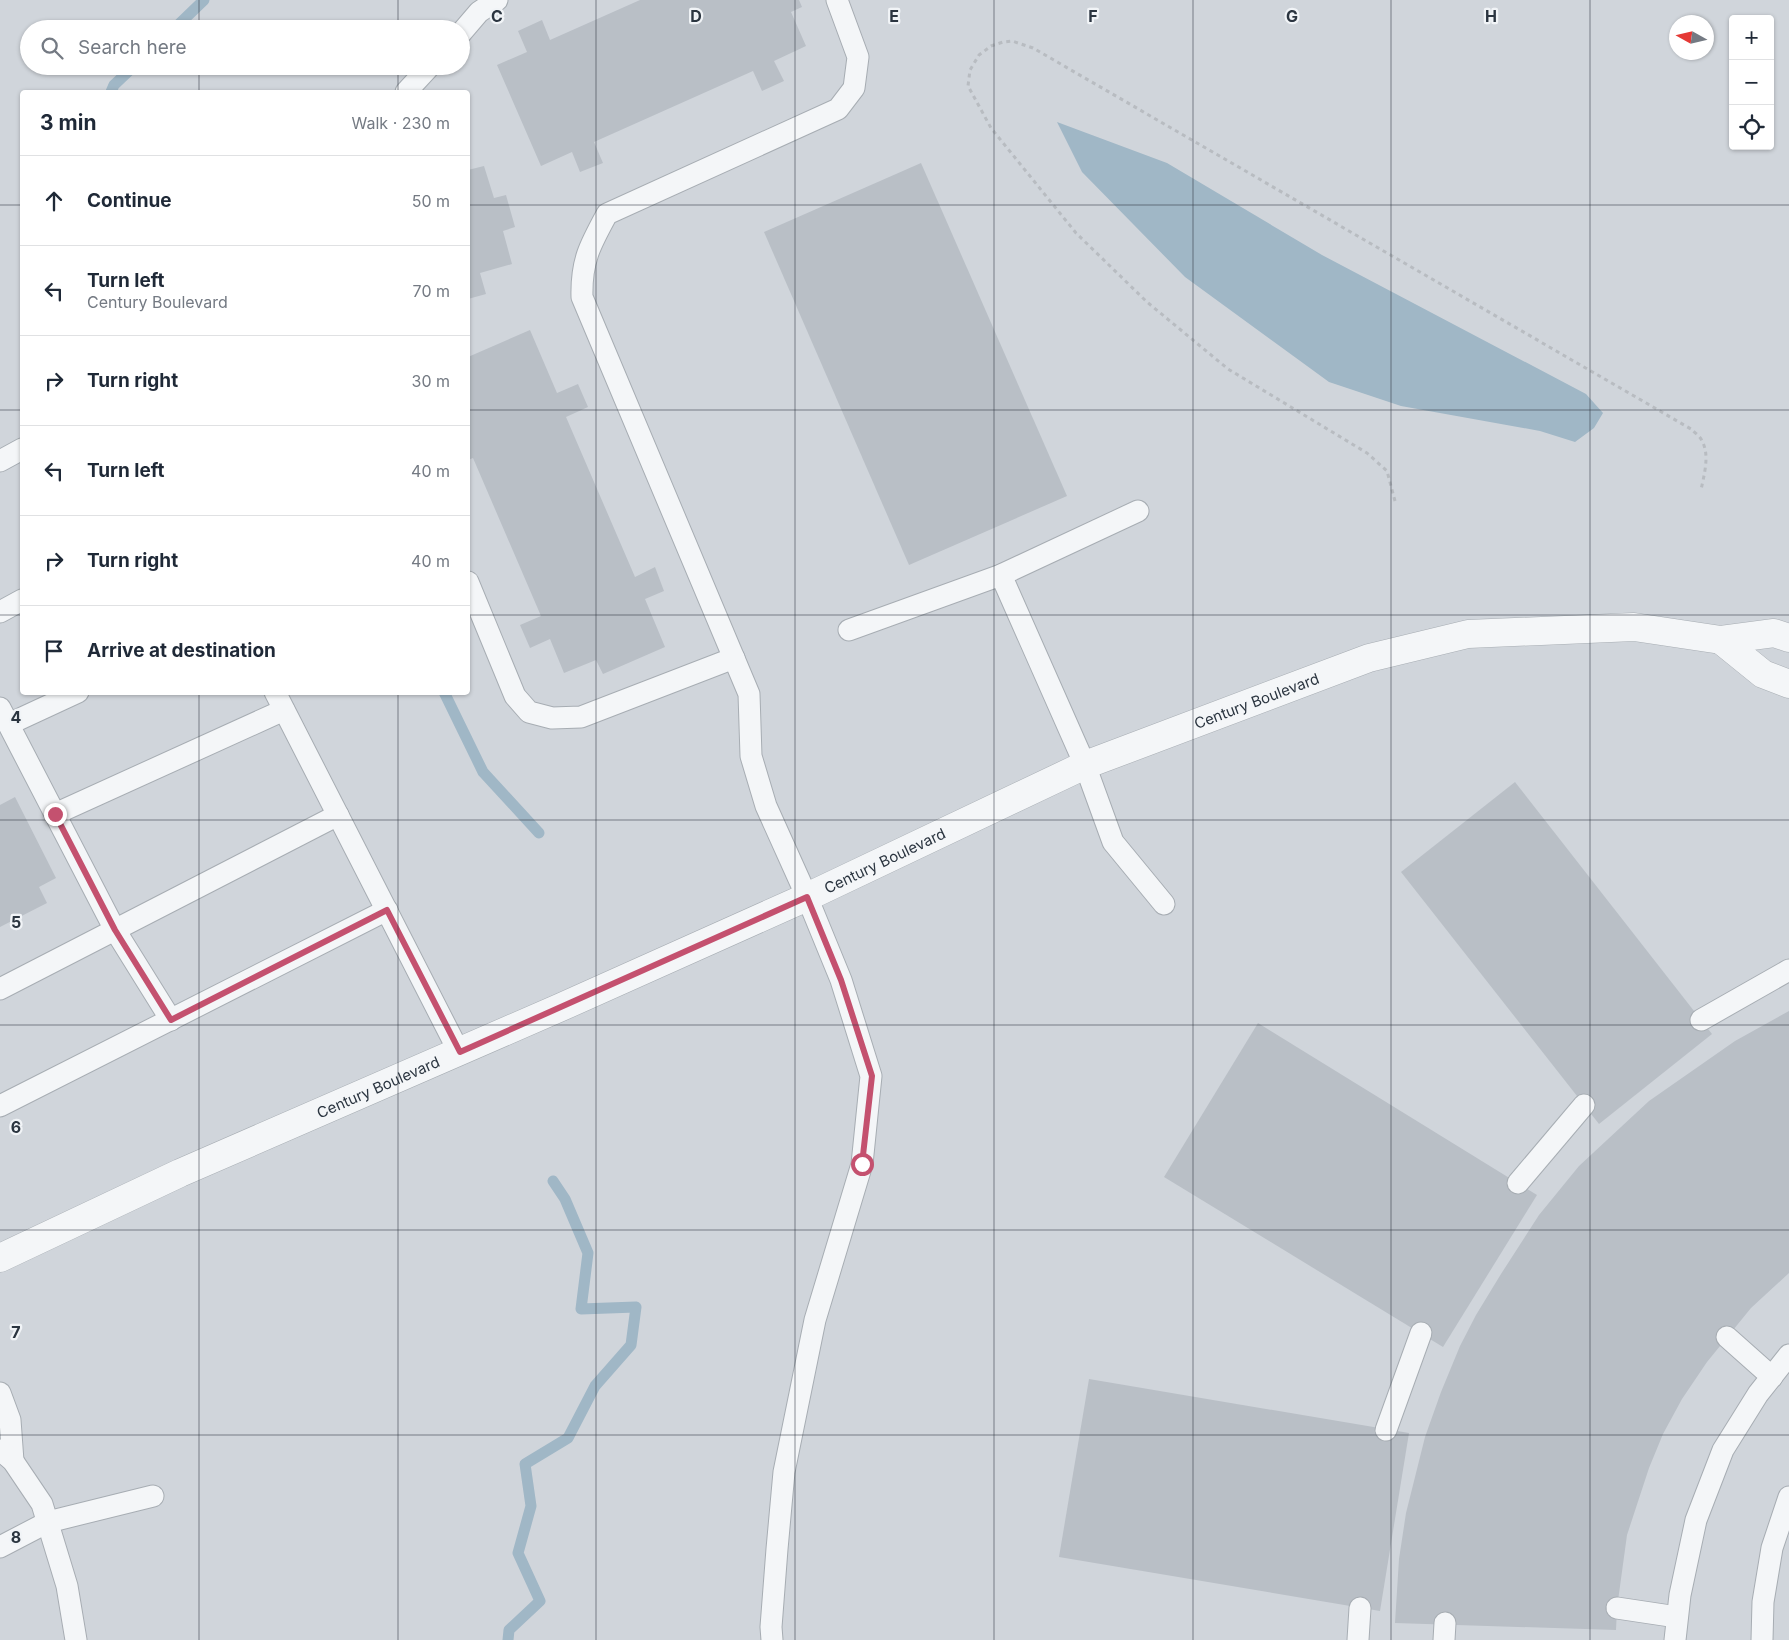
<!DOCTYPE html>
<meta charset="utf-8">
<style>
body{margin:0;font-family:Inter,sans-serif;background:#f6f6f7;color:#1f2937}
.controls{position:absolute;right:15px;top:15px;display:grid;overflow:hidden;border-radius:5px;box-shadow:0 1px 4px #0004}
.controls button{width:45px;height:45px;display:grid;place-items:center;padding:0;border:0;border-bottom:1px solid #e0e1e3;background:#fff;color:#1f2937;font:25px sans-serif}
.compass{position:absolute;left:1669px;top:15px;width:45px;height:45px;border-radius:50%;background:#fff;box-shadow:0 1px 4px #0004;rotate:278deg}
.stop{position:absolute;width:15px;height:15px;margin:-11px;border:4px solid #c4516f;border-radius:50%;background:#fff}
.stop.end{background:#c4516f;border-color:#fff;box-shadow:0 1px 5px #0008}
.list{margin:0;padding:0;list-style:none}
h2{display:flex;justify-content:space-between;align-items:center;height:65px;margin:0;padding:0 20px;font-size:21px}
h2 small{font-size:16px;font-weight:400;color:#747a83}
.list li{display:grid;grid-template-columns:32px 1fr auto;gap:15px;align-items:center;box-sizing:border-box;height:90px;padding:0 20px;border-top:1px solid #e0e1e3}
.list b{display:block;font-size:19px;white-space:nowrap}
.list p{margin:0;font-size:16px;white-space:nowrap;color:#747a83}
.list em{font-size:16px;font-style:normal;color:#747a83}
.icon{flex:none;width:28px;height:28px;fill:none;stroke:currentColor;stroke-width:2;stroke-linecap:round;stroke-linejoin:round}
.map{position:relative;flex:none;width:1789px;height:1640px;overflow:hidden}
.search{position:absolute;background:#fff;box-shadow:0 1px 4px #0004;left:20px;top:20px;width:450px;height:55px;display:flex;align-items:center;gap:12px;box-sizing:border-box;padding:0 18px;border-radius:28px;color:#747a83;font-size:19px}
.panel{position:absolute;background:#fff;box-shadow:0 1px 4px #0004;left:20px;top:90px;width:450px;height:605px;border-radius:5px}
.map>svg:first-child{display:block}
</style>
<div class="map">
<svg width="1789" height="1640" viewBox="0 0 1789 1640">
<rect width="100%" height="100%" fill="#e2e6e9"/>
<path fill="#d0d5db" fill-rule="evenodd" d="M0,0H1789V1640H0ZM1733,19H1770V146H1733ZM1676,22H1706V52H1676ZM29,29H461V66H29ZM22,92H468V692H22Z"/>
<path fill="#a0b7c6" d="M1057,122L1167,163L1322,255L1586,394L1603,413L1594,428L1575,442L1540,431L1401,406L1329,382L1185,277L1082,172Z"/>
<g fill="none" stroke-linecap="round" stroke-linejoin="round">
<g stroke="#a0b7c6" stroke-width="11">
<path d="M174,29L204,0"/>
<path d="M111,92L114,85L134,66"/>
<path d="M444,692L483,772L539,833"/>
<path d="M508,1640L509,1630L540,1601L518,1553L531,1506L525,1464L568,1438L595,1386L631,1345L636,1307L581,1309L588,1253L565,1199L553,1181"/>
</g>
</g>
<g fill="#b9bfc6">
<path d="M640,0H799L802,7L791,12L806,46L774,61L784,81L762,91L753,71L594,142L603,163L580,172L572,152L541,166L497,65L527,52L518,31L542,20L550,40Z"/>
<path d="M921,163L1067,496L909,565L764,232Z"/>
<path d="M484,166L494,198L506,195L515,227L503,231L512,264L480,273L486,294L468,299V170Z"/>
<path d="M530,330L557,393L578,384L588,407L566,417L635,577L655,567L664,591L645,599L665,647L603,674L596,660L564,673L550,639L530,648L520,625L541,616L473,458L468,460V357Z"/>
<path d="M1515,782L1712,1034L1599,1124L1401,872Z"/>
<path d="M15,797L56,878L39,887L47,903L0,927V805Z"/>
<path d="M1789,1011V1273L1751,1308L1707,1362L1682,1399L1663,1434L1649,1468L1627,1535L1617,1608L1616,1630L1395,1623L1399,1559L1406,1513L1425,1437L1441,1392L1460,1346L1476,1315L1501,1274L1539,1215L1579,1166L1649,1101L1735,1041Z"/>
<path d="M1258,1023L1537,1195L1443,1347L1164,1177Z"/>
<path d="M1089,1379L1409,1433L1380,1611L1059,1557Z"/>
</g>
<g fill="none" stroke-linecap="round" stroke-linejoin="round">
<defs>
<g id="service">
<path d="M461,33L479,12L497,0"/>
<path d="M406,92L430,66"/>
<path d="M0,461L22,449"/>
<path d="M1001,575L1085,765L1113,842L1164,904"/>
<path d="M468,582L515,696L529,712L552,718L581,717L734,658"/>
<path d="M0,612L22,600"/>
<path d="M849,630L1001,575L1138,511"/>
<path d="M275,692L459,1052"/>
<path d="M0,708L115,930L171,1020"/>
<path d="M9,724L78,692"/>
<path d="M55,814L284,710"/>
<path d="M0,989L338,815"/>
<path d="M1701,1020L1789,970"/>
<path d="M0,1106L387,910"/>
<path d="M1518,1183L1584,1105"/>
<path d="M1727,1337L1772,1377"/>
<path d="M0,1393L10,1420L13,1461"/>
<path d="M1386,1430L1421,1333"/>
<path d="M0,1450L13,1461L42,1504L67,1586L76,1640"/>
<path d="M0,1547L48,1522L153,1496"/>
<path d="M1617,1608L1677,1617"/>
<path d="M772,1640L771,1627L777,1549L784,1472L815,1320L862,1164L871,1076L841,980L807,897L766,806L751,756L749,694L582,297C581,261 590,245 607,214L838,109L854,88L858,57L837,0"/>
<path d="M1358,1640L1360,1608"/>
<path d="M1444,1640L1445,1623"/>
<path d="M1675,1640L1680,1595L1696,1520L1723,1450L1758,1394L1789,1355"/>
<path d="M1762,1640L1763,1602L1772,1548L1789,1497"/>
</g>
<g id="tertiary">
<path d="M1721,640L1763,674L1789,684"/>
<path id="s1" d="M0,1258L180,1173L559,1008L807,897L1085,765L1369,658L1468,634L1634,627L1721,640L1774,633L1789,638"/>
</g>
</defs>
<use href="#service" stroke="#a7adb3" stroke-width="23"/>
<use href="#tertiary" stroke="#a7adb3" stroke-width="29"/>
<path stroke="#b8bcc1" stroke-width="3" stroke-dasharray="4 4" stroke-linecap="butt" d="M1395,501L1387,471L1367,453L1228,369L1147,302L1076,233L991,128L968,86L970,70L979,55L991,46L1003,42L1012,41L1033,48L1691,429C1694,432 1700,436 1702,441C1710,455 1704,475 1701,490"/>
<use href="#service" stroke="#f4f6f8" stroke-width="21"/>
<use href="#tertiary" stroke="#f4f6f8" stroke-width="28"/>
</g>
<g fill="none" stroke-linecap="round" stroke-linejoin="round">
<path stroke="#c4516f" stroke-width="6" d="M55,814L115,930L171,1020L387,910L460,1052L807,897L841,980L872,1076L862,1164"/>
</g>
<path fill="none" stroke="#2b3540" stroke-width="1" stroke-opacity="0.55" d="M199,0V29M398,0V29M596,0V1640M795,0V1640M994,0V1640M1193,0V1640M1391,0V1640M1590,0V1640M199,66V92M398,66V92M0,205H22M468,205H1789M0,410H22M468,410H1789M0,615H22M468,615H1789M199,692V1640M398,692V1640M0,820H1789M0,1025H1789M0,1230H1789M0,1435H1789"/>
<g text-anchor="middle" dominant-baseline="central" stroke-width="4.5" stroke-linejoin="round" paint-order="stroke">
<g font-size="15" fill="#2b3540" stroke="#f1f4f7">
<text stroke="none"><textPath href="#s1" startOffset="1375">Century Boulevard</textPath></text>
<text stroke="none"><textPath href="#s1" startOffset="970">Century Boulevard</textPath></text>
<text stroke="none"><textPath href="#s1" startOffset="415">Century Boulevard</textPath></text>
</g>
</g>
<g font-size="16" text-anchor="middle" font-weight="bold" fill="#2b3540" stroke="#f1f4f7" stroke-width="4.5" stroke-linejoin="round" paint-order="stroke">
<text x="497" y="22">C</text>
<text x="696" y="22">D</text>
<text x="894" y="22">E</text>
<text x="1093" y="22">F</text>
<text x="1292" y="22">G</text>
<text x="1491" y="22">H</text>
<text x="16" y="723">4</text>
<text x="16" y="928">5</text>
<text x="16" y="1133">6</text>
<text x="16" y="1338">7</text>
<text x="16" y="1543">8</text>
</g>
</svg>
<div class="controls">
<button>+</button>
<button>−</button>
<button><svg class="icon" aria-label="locate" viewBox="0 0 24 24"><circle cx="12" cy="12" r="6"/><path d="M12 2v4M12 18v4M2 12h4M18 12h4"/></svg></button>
</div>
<svg class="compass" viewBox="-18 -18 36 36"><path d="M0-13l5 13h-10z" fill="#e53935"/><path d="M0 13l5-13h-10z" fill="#747a83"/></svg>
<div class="stop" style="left:862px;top:1164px"></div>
<div class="stop end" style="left:55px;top:814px"></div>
<div class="search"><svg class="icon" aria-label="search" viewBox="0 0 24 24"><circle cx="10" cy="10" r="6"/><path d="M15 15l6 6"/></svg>Search here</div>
<section class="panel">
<h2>3 min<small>Walk · 230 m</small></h2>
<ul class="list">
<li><svg class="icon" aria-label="ahead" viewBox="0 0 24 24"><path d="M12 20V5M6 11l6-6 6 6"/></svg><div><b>Continue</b></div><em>50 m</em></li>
<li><svg class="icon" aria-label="left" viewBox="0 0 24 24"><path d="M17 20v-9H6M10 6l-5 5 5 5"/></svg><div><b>Turn left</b><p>Century Boulevard</p></div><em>70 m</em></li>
<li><svg class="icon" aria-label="right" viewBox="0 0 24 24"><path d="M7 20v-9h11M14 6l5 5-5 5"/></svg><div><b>Turn right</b></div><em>30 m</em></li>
<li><svg class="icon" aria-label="left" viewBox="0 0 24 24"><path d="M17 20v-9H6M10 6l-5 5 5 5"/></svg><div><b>Turn left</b></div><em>40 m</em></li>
<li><svg class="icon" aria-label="right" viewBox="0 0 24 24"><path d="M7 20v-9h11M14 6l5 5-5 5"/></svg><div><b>Turn right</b></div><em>40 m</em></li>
<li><svg class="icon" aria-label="arrive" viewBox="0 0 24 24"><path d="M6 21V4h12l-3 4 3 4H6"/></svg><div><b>Arrive at destination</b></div></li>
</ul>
</section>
</div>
